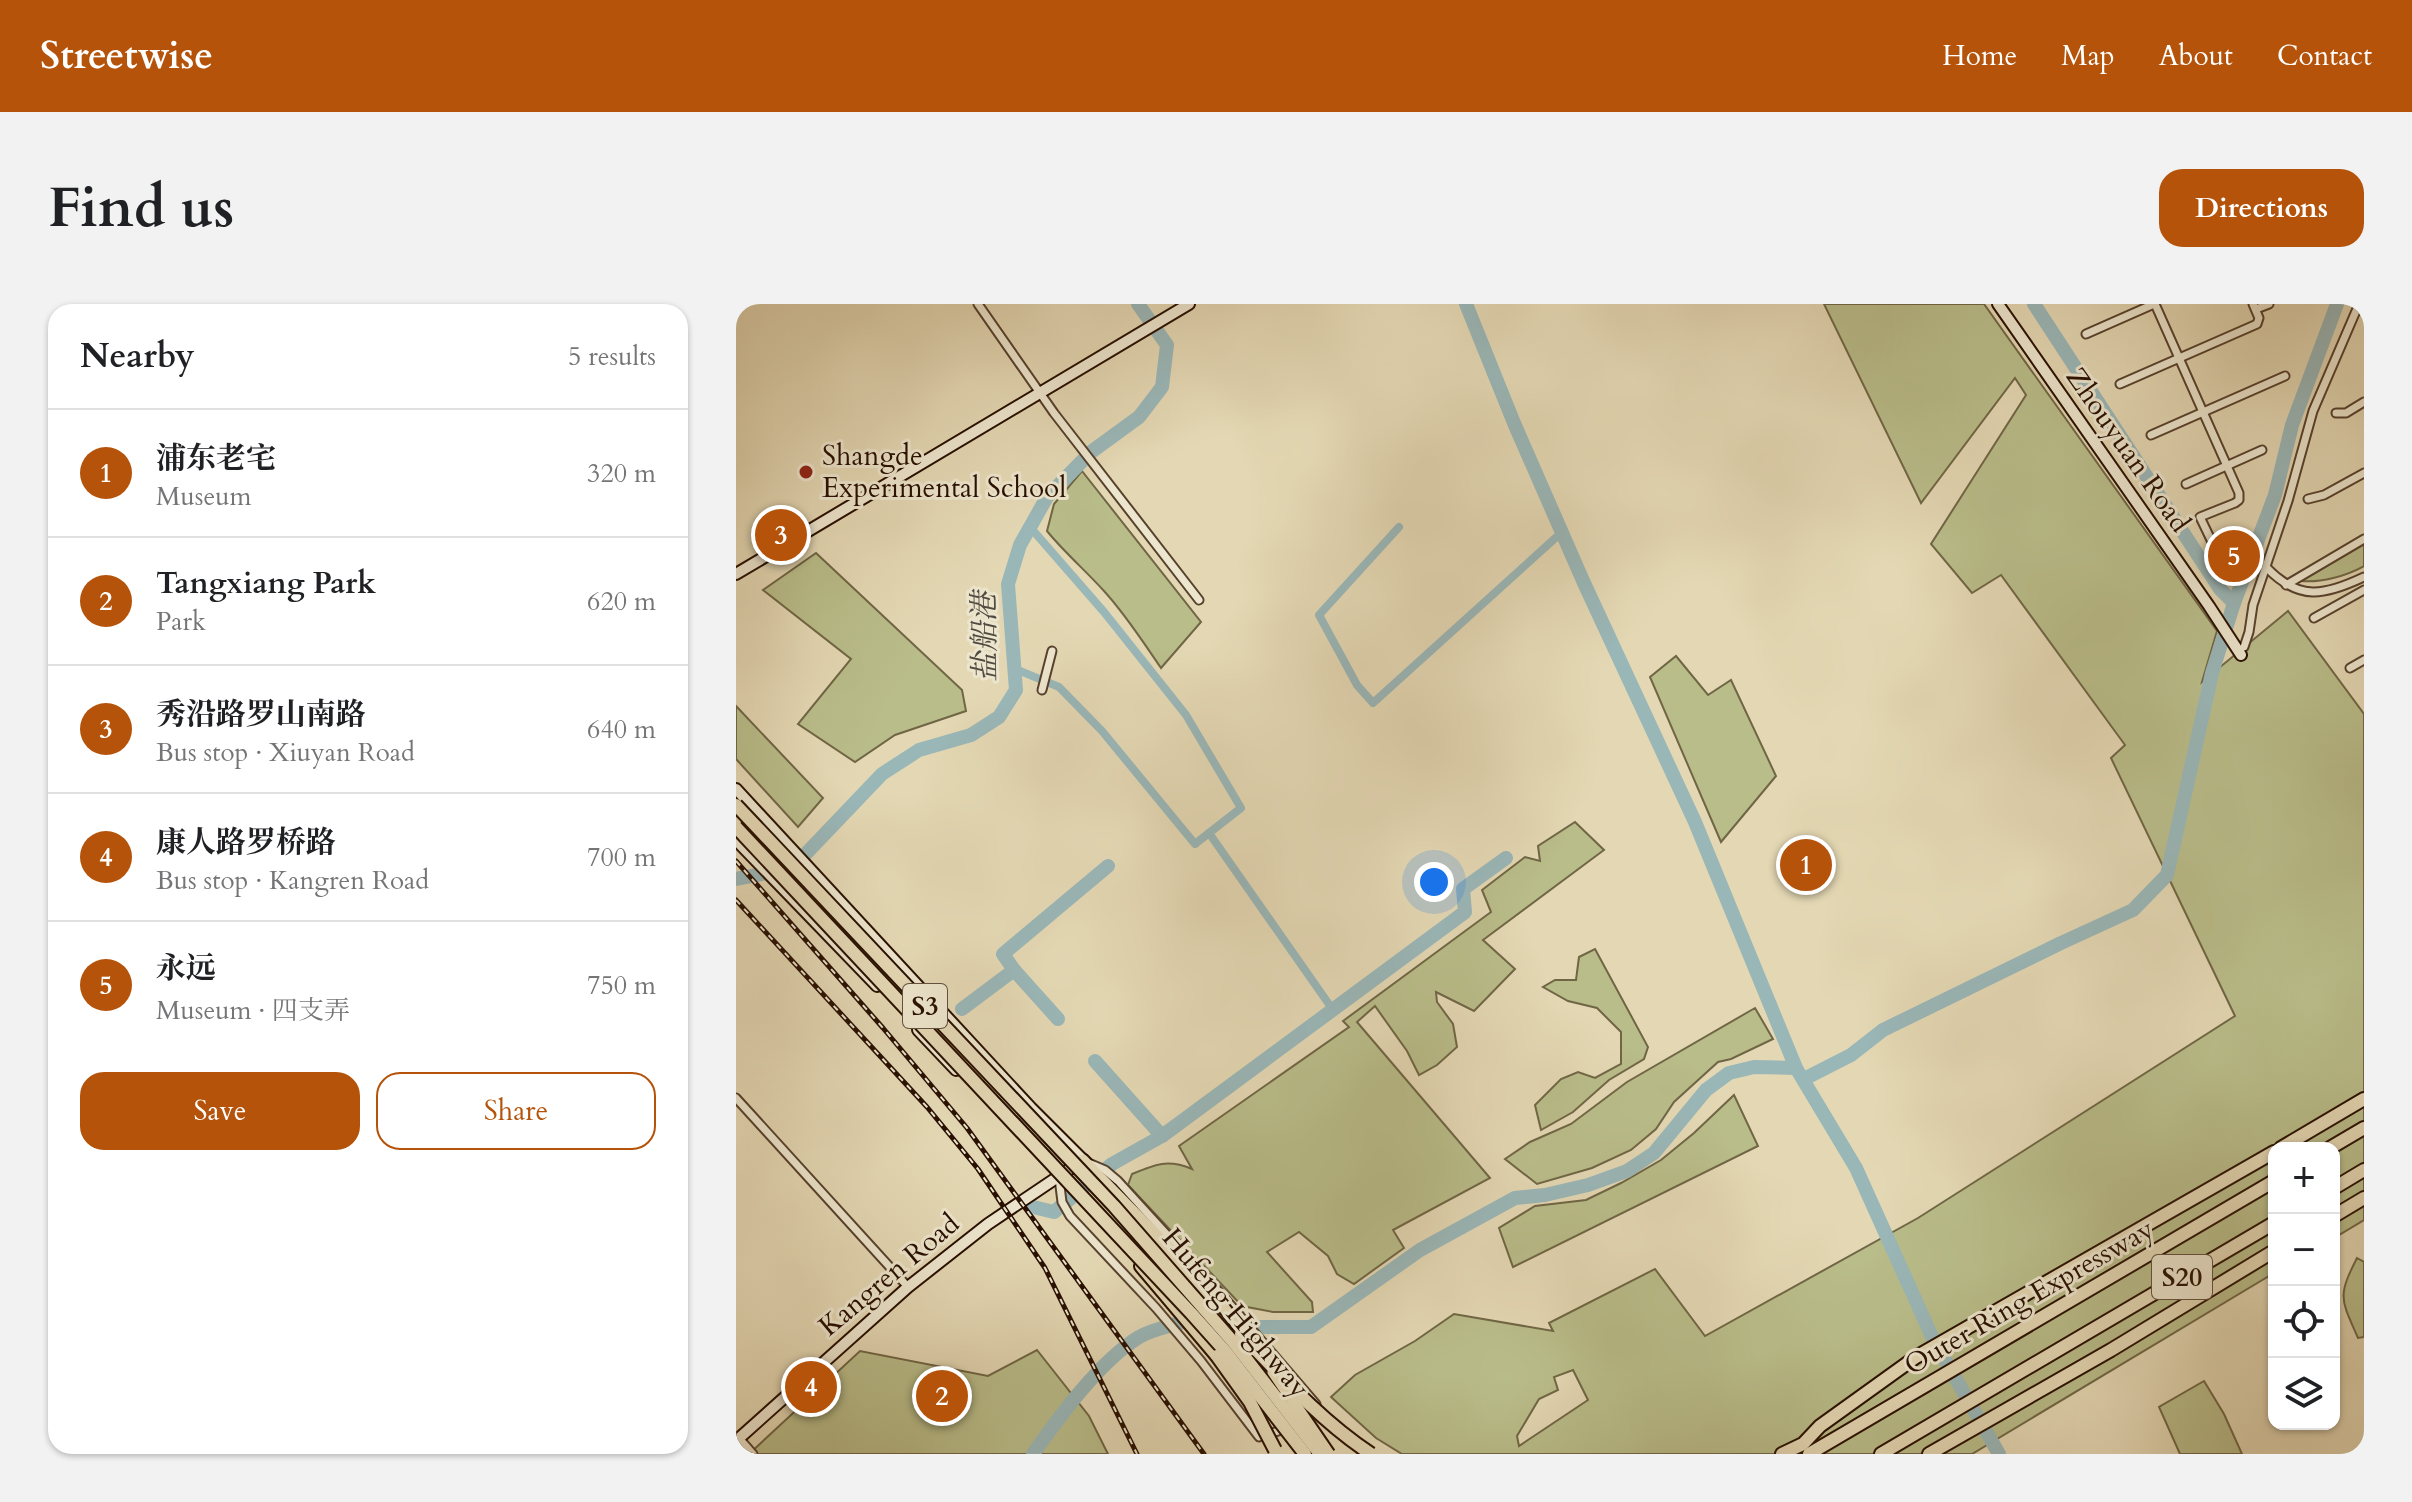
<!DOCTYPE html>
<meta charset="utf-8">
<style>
body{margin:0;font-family:Cardo,"Noto Serif SC",serif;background:#f2f2f2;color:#202124}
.controls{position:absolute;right:24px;bottom:24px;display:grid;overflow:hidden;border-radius:16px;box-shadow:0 2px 6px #0004}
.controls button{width:72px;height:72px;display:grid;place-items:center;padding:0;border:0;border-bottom:2px solid #e0e0e0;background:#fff;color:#202124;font:40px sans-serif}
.you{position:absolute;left:698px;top:578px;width:28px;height:28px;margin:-20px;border:6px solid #fff;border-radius:50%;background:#1a73e8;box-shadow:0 0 0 12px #1a73e833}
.badge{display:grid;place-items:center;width:52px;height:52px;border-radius:50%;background:#b45309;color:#fff;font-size:26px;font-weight:700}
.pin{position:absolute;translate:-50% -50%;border:4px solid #fff;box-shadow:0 2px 8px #0006}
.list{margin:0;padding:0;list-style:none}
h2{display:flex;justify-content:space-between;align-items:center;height:104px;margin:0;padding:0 32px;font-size:34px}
h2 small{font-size:26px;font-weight:400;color:#757577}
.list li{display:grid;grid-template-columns:52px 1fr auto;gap:24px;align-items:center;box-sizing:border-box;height:128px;padding:0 32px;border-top:2px solid #e0e0e0}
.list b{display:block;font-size:30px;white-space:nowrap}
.list p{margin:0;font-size:26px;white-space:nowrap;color:#757577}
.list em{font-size:26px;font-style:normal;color:#757577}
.actions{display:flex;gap:16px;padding:24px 32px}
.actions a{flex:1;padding:18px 0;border:2px solid #b45309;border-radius:24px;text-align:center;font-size:28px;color:#b45309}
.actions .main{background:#b45309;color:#fff}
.icon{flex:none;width:44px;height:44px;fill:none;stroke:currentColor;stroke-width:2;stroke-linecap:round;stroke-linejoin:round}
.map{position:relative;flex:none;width:1628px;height:1150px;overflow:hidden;border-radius:24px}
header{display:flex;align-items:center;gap:48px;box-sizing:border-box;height:112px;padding:0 40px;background:#b45309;color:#fff}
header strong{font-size:38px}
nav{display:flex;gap:44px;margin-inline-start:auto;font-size:28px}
.intro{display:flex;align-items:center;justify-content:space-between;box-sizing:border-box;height:192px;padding:0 48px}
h1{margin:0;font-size:56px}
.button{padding:20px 36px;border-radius:24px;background:#b45309;color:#fff;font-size:28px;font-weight:700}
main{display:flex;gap:48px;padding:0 48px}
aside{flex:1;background:#fff;border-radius:24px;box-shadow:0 2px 6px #0004}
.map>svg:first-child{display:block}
</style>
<header>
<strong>Streetwise</strong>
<nav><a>Home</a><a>Map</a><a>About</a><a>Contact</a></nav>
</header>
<div class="intro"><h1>Find us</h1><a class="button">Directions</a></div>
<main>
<aside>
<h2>Nearby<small>5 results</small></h2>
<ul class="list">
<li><span class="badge">1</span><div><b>浦东老宅</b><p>Museum</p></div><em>320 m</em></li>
<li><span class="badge">2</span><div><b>Tangxiang Park</b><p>Park</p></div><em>620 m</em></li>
<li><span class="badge">3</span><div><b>秀沿路罗山南路</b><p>Bus stop · Xiuyan Road</p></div><em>640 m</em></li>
<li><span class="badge">4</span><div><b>康人路罗桥路</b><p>Bus stop · Kangren Road</p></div><em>700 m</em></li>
<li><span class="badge">5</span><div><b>永远</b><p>Museum · 四支弄</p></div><em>750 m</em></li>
</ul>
<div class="actions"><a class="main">Save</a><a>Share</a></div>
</aside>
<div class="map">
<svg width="1628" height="1150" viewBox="0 0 1628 1150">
<rect width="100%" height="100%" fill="#e4d8b4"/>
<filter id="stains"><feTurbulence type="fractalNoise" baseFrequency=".0025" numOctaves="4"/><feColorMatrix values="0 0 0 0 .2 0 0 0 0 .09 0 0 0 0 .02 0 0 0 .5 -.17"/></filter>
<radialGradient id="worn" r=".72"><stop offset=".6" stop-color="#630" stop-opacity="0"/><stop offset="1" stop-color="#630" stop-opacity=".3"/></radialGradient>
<g fill="#b9bd8a" stroke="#706645" stroke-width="2" fill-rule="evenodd">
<path d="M1088,0H1248L1481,327L1466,378L1552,307L1628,410V916L1598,934V844H1538V969L1236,1150H666L640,1134L595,1093L619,1071L679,1037L718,1010L817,1027L813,1019L919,965L969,1032L1182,914L1499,712L1375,454L1389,441L1265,271L1236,289L1195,240L1290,91L1279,74L1185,199ZM837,1066L852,1096L783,1142L781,1132L803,1095L822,1086L818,1073Z"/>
<path d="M346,167L465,318L425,364C407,338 390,311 368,287C349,266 328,248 311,227L318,200Z"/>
<path d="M1628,240V262C1610,272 1585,279 1565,277Z"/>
<path d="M80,249L226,386L230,407L159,431L119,458L62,420L115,355L27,286Z"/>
<path d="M940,352L972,391L995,376L1040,472L985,538L914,373Z"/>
<path d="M0,402L87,494L62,523L0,455Z"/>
<path d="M839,518L868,546L747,636L779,665L738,707L700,688L701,698L717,720L721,743L701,761L683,771L671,747L639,702L621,718L754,874L657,926L668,944L618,980L601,970L592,952L563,928L531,948L576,998L577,1008H537L506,1002L392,881L396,870C420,860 432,855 456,865L443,842L613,723L607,717L755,608L746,586L789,553L804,557L802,542Z"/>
<path d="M859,645L912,743L908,755L873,776L837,808L805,826L799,801L825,775L842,768L859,774L885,760V728L861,704L832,697L807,683L819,676H840L843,653Z"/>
<path d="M1019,704L1037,735L995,755L982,758L938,798L920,825L895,846L856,864L801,880L769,855L794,838L835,820L891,778Z"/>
<path d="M998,791L1022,842L777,963L763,924L799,902L850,896L885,879L925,856L958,829Z"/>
<path d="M1621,954L1628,958V1033L1622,1034C1605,995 1601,993 1621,954Z"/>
<path d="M301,1046L353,1112L372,1150H13L124,1047L252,1072Z"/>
<path d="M1468,1077L1488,1110L1506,1150H1444L1423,1103Z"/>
</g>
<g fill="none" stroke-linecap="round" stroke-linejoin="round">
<g stroke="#9ab7b8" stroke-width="8">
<path d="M294,223L368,308L450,411L505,504L473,529L597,706"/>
<path d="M663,223L583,311L621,381L637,399L826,228"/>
<path d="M277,364L323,383L366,427L459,540L473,529"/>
</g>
<g stroke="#9ab7b8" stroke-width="14">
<path d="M730,0L778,119L848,279L959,518L1060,764L1120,864L1197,1035L1263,1150"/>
<path d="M1298,0L1484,285L1498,299"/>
<path d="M0,575L31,569L61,559L146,470L183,446L235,431L263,413L280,386L272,280L284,241L311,193L355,148L403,113L426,83L431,41L402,0"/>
<path d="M278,666L322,715"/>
<path d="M226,705L278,666L267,650L372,562"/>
<path d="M359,757L426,832"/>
<path d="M1068,775L1115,751L1147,726L1325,639L1397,606L1431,571L1476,369L1498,299L1539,191L1556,121L1601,0"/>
<path d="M297,903L318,908L376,860L426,832L729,608L727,585L770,554"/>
<path d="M503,1023H575L684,946L779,894L809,891L852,881L891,867L918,849L970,786L993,769L1018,763L1060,764"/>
<path d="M297,1150C323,1113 364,1057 403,1033C418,1024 440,1021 457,1015H463"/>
</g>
<defs>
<g id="street">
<path d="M242,0L318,109L463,296"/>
<path d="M1419,0L1503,189V196L1499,199L1464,213L1476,238"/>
<path d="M1520,5L1533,0"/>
<path d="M1350,30L1418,0"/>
<path d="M1384,80L1521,20L1523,14L1517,0"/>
<path d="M1600,109H1610L1628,98"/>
<path d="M1415,131L1549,72"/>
<path d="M1450,180L1526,146"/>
<path d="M1572,195L1588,191L1628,169"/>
<path d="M1531,264C1563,297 1588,292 1628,273"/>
<path d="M1550,281L1628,235"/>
<path d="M1578,314L1628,286"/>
<path d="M1508,343L1513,328L1517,301L1552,197L1577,107L1623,0"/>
<path d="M1614,364L1628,356"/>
<path d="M306,386L316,347"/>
<path d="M0,794L172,983"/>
<path d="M355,860L369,866L382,877L486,991L580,1100L565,1115"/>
<path d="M323,874L326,898L334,912L420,1004L465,1057L523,1133L552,1124"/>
<path d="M3,1134L17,1150"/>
</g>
<g id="secondary">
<path d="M1262,0L1473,302L1505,351"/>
<path d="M0,270L453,0"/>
<path d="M0,485L295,804L347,856L252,920L172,983L0,1137"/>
<path d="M0,536L141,682"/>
<path d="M182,726L220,766"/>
</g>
<path id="primary" d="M347,856L436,947"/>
<g id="highway">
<path d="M1545,844L1628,795"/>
<path d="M1594,844L1628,824"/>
<path d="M1598,884L1628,866"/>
<path d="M1598,912L1628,894"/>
<path d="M408,929L437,956L492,1016"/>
<path d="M405,962L481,1052"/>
<path d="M1046,1150L1067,1140L1084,1122L1180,1053L1538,848"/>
<path d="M1073,1150L1538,877"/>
<path d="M1145,1150L1538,919"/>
<path d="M1193,1150L1375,1046L1538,947"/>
</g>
</defs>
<use href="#street" stroke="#57412d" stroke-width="11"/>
<use href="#secondary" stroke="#280f00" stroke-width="14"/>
<use href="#primary" stroke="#280f00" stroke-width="15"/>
<use href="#highway" stroke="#280f00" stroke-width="16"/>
<use href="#street" stroke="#ede6ce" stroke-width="7"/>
<use href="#secondary" stroke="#ede6ce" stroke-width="10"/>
<use href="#primary" stroke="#e4d8b4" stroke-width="11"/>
<use href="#highway" stroke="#e4d8b4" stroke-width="12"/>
<defs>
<g id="rail">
<path d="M0,557L147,724L231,824L468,1150"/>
<path d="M0,596L191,803L242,865L309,964L401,1150"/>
</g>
</defs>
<use href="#rail" stroke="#280f00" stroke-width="5"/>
<use href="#rail" stroke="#ede6ce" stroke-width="2" stroke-dasharray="6" stroke-linecap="butt"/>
<defs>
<g id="primary-bridge">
<path d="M480,994L513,1035"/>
<path d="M537,1068L593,1150"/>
</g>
<g id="highway-bridge">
<path d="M0,501L378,902L498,1039L584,1150"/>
<path d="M0,523L455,1009L489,1047L569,1150"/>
<path d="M505,1030C546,1073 585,1117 635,1150"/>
<path d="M481,1052L514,1098L539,1146"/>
</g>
</defs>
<use href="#primary-bridge" stroke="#280f00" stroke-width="15" stroke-linecap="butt"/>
<use href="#highway-bridge" stroke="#280f00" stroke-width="16" stroke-linecap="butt"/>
<use href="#primary-bridge" stroke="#e4d8b4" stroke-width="11"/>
<use href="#highway-bridge" stroke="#e4d8b4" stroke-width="12"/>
</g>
<circle fill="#8f2418" stroke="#ede6ce" stroke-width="3" cx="70" cy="168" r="8"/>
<g text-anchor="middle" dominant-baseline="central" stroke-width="6" stroke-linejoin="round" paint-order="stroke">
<g fill="#ede6ce" stroke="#63503e" stroke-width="2">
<rect x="167" y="680" width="44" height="44" rx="6"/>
<rect x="1416" y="951" width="60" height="44" rx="6"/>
</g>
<g font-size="26" font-weight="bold" fill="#280f00">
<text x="189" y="702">S3</text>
<text x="1446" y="973">S20</text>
</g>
<g font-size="28" fill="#280f00" stroke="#ede6ce">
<text transform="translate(1392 146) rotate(55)">Zhouyuan Road</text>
<text transform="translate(153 971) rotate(-40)">Kangren Road</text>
<text transform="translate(1293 993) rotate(-30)">Outer Ring Expressway</text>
<text transform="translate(500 1009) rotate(50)">Hufeng Highway</text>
</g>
<g font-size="28" fill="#280f00" stroke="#ede6ce" text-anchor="start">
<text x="86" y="152">Shangde<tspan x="86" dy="32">Experimental School</tspan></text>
</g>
<g font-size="30" font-style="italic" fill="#504a40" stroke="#ede6ce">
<text transform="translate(249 333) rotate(-91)">盐船港</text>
</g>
</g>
<rect width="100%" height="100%" filter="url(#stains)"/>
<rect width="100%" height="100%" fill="url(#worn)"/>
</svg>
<div class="controls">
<button>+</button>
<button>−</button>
<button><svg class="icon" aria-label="locate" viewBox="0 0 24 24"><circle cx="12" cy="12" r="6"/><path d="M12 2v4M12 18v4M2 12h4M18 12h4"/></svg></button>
<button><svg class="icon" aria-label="layers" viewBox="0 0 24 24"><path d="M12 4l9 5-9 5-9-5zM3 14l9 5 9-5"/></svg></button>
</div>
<div class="you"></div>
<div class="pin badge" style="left:1070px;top:561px">1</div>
<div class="pin badge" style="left:206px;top:1092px">2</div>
<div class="pin badge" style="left:45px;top:231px">3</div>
<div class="pin badge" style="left:75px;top:1083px">4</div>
<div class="pin badge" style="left:1498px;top:252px">5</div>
</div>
</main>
